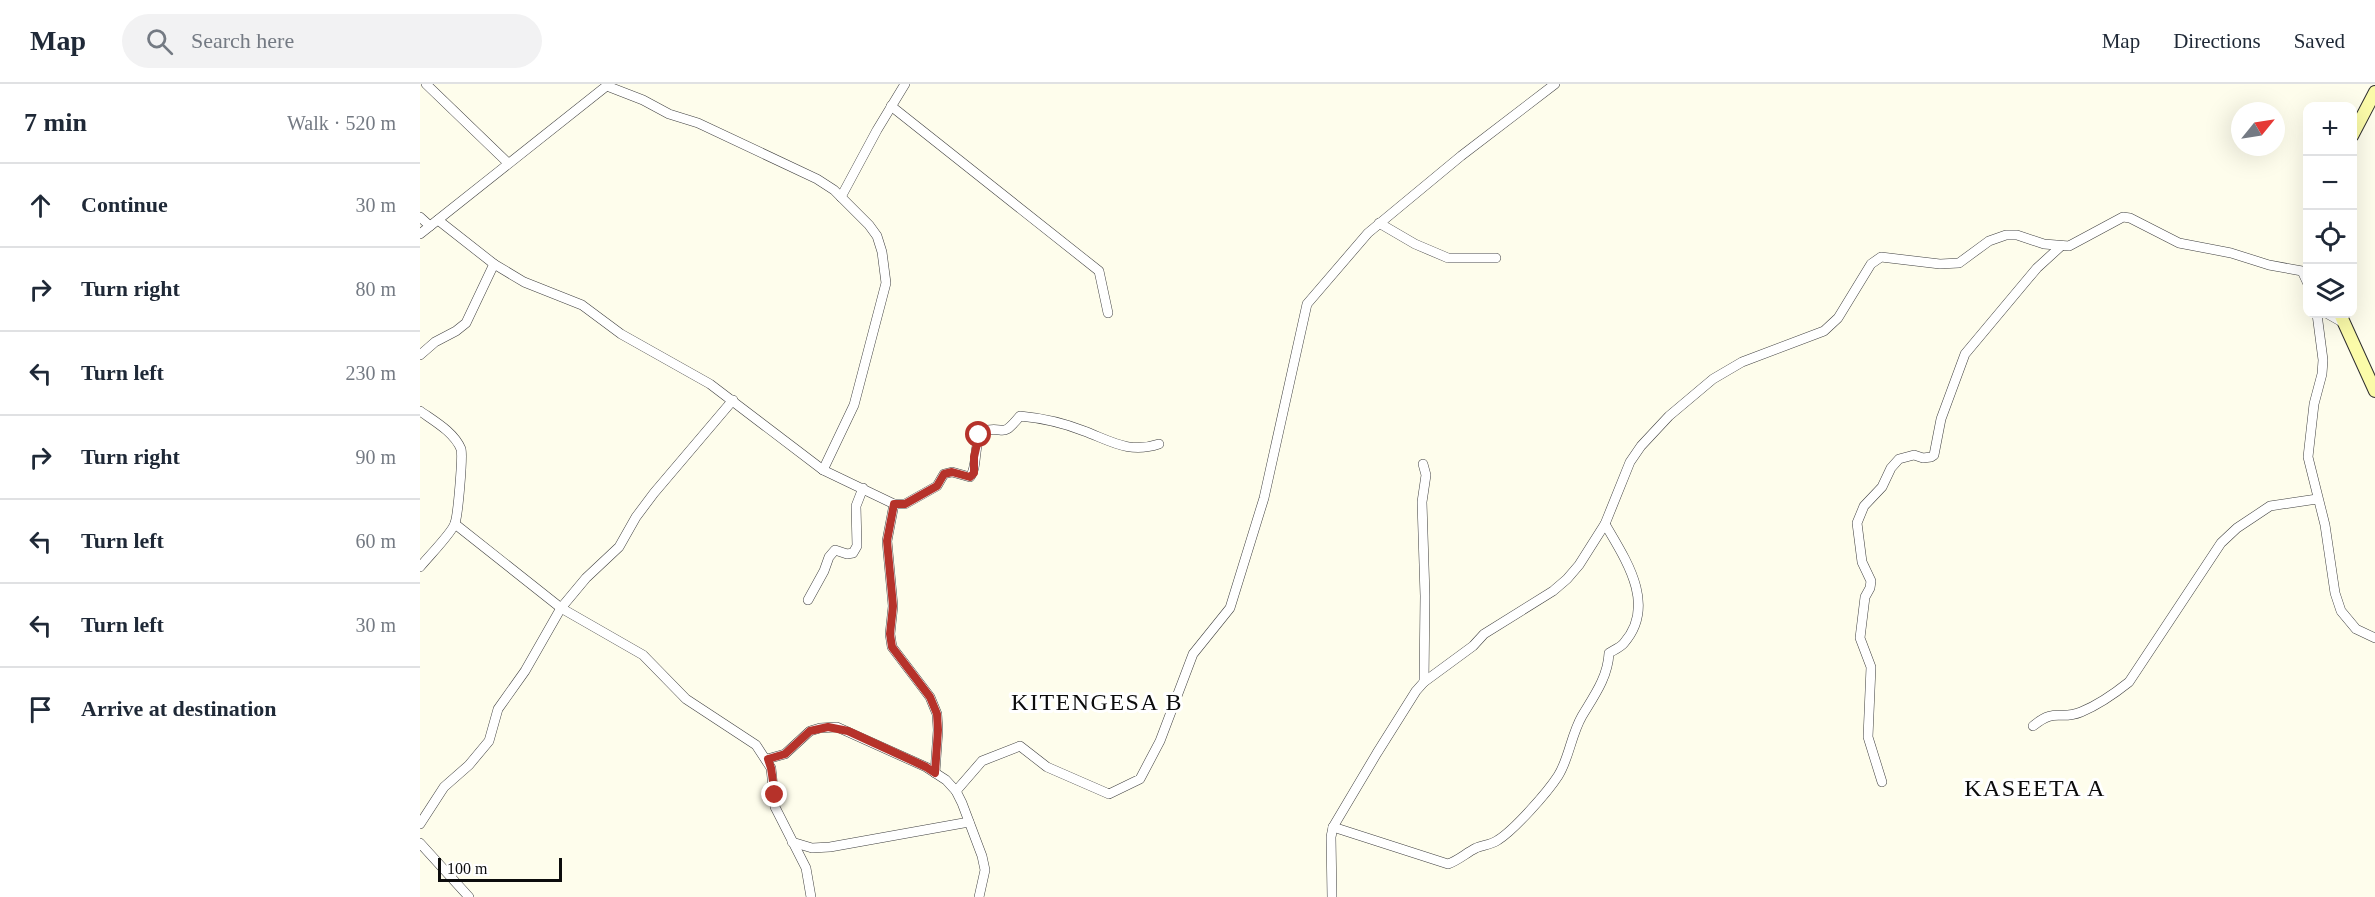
<!DOCTYPE html>
<meta charset="utf-8">
<style>
body{margin:0;font-family:Georgia,serif;background:#f2f2f3;color:#1f2937}
.controls{position:absolute;right:18px;top:18px;display:grid;overflow:hidden;border-radius:12px;box-shadow:0 6px 24px #0002}
.controls button{width:54px;height:54px;display:grid;place-items:center;padding:0;border:0;border-bottom:2px solid #e0e1e3;background:#fff;color:#1f2937;font:30px sans-serif}
.compass{position:absolute;left:1811px;top:18px;width:54px;height:54px;border-radius:50%;background:#fff;box-shadow:0 6px 24px #0002;rotate:60deg}
.scale{position:absolute;left:18px;bottom:15px;width:124px;box-sizing:border-box;padding-left:6px;border:3px solid #0c0c0c;border-top:0;font-size:16px;line-height:21px;white-space:nowrap;color:#0c0c0c;-webkit-text-stroke:4px #fff;paint-order:stroke}
.stop{position:absolute;width:18px;height:18px;margin:-14px;border:4px solid #b6322a;border-radius:50%;background:#fff}
.stop.end{background:#b6322a;border-color:#fff;box-shadow:0 2px 6px #0008}
.list{margin:0;padding:0;list-style:none}
h2{display:flex;justify-content:space-between;align-items:center;height:78px;margin:0;padding:0 24px;font-size:26px}
h2 small{font-size:20px;font-weight:400;color:#747a83}
.list li{display:grid;grid-template-columns:39px 1fr auto;gap:18px;align-items:center;box-sizing:border-box;height:84px;padding:0 24px;border-top:2px solid #e0e1e3}
.list b{display:block;font-size:22px;white-space:nowrap}
.list em{font-size:20px;font-style:normal;color:#747a83}
.icon{flex:none;width:33px;height:33px;fill:none;stroke:currentColor;stroke-width:2;stroke-linecap:round;stroke-linejoin:round}
.map{position:relative;flex:none;width:1955px;height:813px;overflow:hidden}
header{display:flex;align-items:center;gap:36px;box-sizing:border-box;height:84px;padding:0 30px;background:#fff;border-bottom:2px solid #e0e1e3}
header strong{font-size:28px}
nav{display:flex;gap:33px;margin-inline-start:auto;font-size:21px}
.search{width:420px;height:54px;background:#f2f2f3;display:flex;align-items:center;gap:15px;box-sizing:border-box;padding:0 21px;border-radius:33px;color:#747a83;font-size:22px}
main{display:flex}
aside{flex:1;background:#fff}
.map>svg:first-child{display:block}
</style>
<header>
<strong>Map</strong>
<div class="search"><svg class="icon" aria-label="search" viewBox="0 0 24 24"><circle cx="10" cy="10" r="6"/><path d="M15 15l6 6"/></svg>Search here</div>
<nav><a>Map</a><a>Directions</a><a>Saved</a></nav>
</header>
<main>
<aside>
<h2>7 min<small>Walk · 520 m</small></h2>
<ul class="list">
<li><svg class="icon" aria-label="ahead" viewBox="0 0 24 24"><path d="M12 20V5M6 11l6-6 6 6"/></svg><div><b>Continue</b></div><em>30 m</em></li>
<li><svg class="icon" aria-label="right" viewBox="0 0 24 24"><path d="M7 20v-9h11M14 6l5 5-5 5"/></svg><div><b>Turn right</b></div><em>80 m</em></li>
<li><svg class="icon" aria-label="left" viewBox="0 0 24 24"><path d="M17 20v-9H6M10 6l-5 5 5 5"/></svg><div><b>Turn left</b></div><em>230 m</em></li>
<li><svg class="icon" aria-label="right" viewBox="0 0 24 24"><path d="M7 20v-9h11M14 6l5 5-5 5"/></svg><div><b>Turn right</b></div><em>90 m</em></li>
<li><svg class="icon" aria-label="left" viewBox="0 0 24 24"><path d="M17 20v-9H6M10 6l-5 5 5 5"/></svg><div><b>Turn left</b></div><em>60 m</em></li>
<li><svg class="icon" aria-label="left" viewBox="0 0 24 24"><path d="M17 20v-9H6M10 6l-5 5 5 5"/></svg><div><b>Turn left</b></div><em>30 m</em></li>
<li><svg class="icon" aria-label="arrive" viewBox="0 0 24 24"><path d="M6 21V4h12l-3 4 3 4H6"/></svg><div><b>Arrive at destination</b></div></li>
</ul>
</aside>
<div class="map">
<svg width="1955" height="813" viewBox="0 0 1955 813">
<rect width="100%" height="100%" fill="#fefdec"/>
<g fill="none" stroke-linecap="round" stroke-linejoin="round">
<defs>
<g id="street">
<path d="M6,0L88,79"/>
<path d="M187,2L223,16L249,30L278,39L397,95L414,106L449,141L457,152L462,168L466,199L434,321L403,386"/>
<path d="M471,22L679,187L688,229"/>
<path d="M421,113L457,46L485,0"/>
<path d="M0,133L10,142"/>
<path d="M18,136L74,180L104,198L162,221L201,250L290,300L403,386L474,420H485L517,402L524,390L532,388L550,393C558,383 553,361 562,347C587,341 580,356 600,332C621,334 644,339 664,347C691,357 709,370 739,360"/>
<path d="M959,139L995,160L1028,174H1076"/>
<path d="M0,150L189,0"/>
<path d="M1897,230L1903,276L1902,290L1894,320L1888,373L1905,441L1915,509L1921,527L1936,545L1955,554"/>
<path d="M1908,230L1922,238"/>
<path d="M0,271L15,258L36,247L46,239L74,180"/>
<path d="M0,327C14,337 34,348 41,365C43,372 38,431 35,439C33,448 7,474 0,483"/>
<path d="M1003,380L1006,391L1002,418L1005,512L1004,598"/>
<path d="M474,420L467,457L473,522L470,550L472,563L510,613L517,630L518,646L515,689"/>
<path d="M35,440L141,524L223,571L266,615L336,661L351,684L355,723L386,784L391,813"/>
<path d="M388,516L404,487L409,473L415,466L427,470L433,469L437,462L436,422L443,404"/>
<path d="M1613,642C1636,623 1639,637 1661,628C1678,621 1694,610 1709,598L1801,459L1817,444L1850,422L1897,415"/>
<path d="M347,675L365,670L390,647L400,644L417,643L506,683L526,696L536,707L542,719L562,772L565,786L559,813"/>
<path d="M1462,698L1448,653L1451,583L1440,554L1445,513L1450,504L1451,497L1442,478L1437,439L1444,422L1462,403L1471,384L1479,375L1494,371L1503,374L1511,373L1514,371L1521,335L1545,270L1617,184L1640,163"/>
<path d="M536,707L562,677L600,662L627,683L689,710L720,695L740,657L773,570L810,524L844,414L887,220L948,149L1041,72L1135,0"/>
<path d="M0,740L24,703L49,681L69,657L78,625L105,587L141,524L166,494L199,463L216,433L234,409L313,316"/>
<path d="M913,743L1028,780C1039,776 1046,769 1056,764C1063,761 1071,761 1078,756C1094,746 1127,709 1138,692C1149,675 1151,651 1162,632C1174,612 1188,593 1189,569C1194,566 1201,563 1204,559C1237,521 1206,476 1185,440"/>
<path d="M372,758L392,764L410,763L549,738"/>
<path d="M0,759L49,813"/>
<path d="M912,813L911,753L913,743L957,669L996,607L1004,598L1053,562L1064,550L1133,507L1147,495L1159,481L1185,440L1210,378L1221,362L1249,332L1293,295L1322,278L1404,247L1418,234L1451,180L1461,173L1520,180L1539,179L1569,157L1586,151H1597L1624,160L1649,162L1703,133L1710,134L1759,159L1811,169L1849,181L1882,187L1888,200"/>
</g>
<g id="secondary">
<path d="M1932,52L1955,8"/>
<path d="M1920,230L1955,307"/>
</g>
</defs>
<use href="#street" stroke="#3f3f3f" stroke-width="10"/>
<use href="#secondary" stroke="#2e2e2e" stroke-width="14"/>
<use href="#street" stroke="#fff" stroke-width="9"/>
<use href="#secondary" stroke="#fbfba9" stroke-width="12"/>
</g>
<g fill="none" stroke-linecap="round" stroke-linejoin="round">
<path stroke="#b6322a" stroke-width="8" d="M355,711L351,684L348,675L365,670L390,647L408,643L428,647L506,683L515,689L518,646L517,630L510,613L472,563L470,550L473,522L467,457L474,420H485L517,402L524,390L532,388L550,393L554,389V373L559,351"/>
</g>
<g text-anchor="middle" dominant-baseline="central" stroke-width="6" stroke-linejoin="round" paint-order="stroke">
<g font-size="24" letter-spacing="1.5" fill="#0c0c0c" stroke="#fff">
<text x="677" y="618">KITENGESA B</text>
<text x="1615" y="704">KASEETA A</text>
</g>
</g>
</svg>
<div class="controls">
<button>+</button>
<button>−</button>
<button><svg class="icon" aria-label="locate" viewBox="0 0 24 24"><circle cx="12" cy="12" r="6"/><path d="M12 2v4M12 18v4M2 12h4M18 12h4"/></svg></button>
<button><svg class="icon" aria-label="layers" viewBox="0 0 24 24"><path d="M12 4l9 5-9 5-9-5zM3 14l9 5 9-5"/></svg></button>
</div>
<svg class="compass" viewBox="-18 -18 36 36"><path d="M0-13l5 13h-10z" fill="#e53935"/><path d="M0 13l5-13h-10z" fill="#747a83"/></svg>
<div class="scale">100 m</div>
<div class="stop" style="left:559px;top:351px"></div>
<div class="stop end" style="left:355px;top:711px"></div>
</div>
</main>
